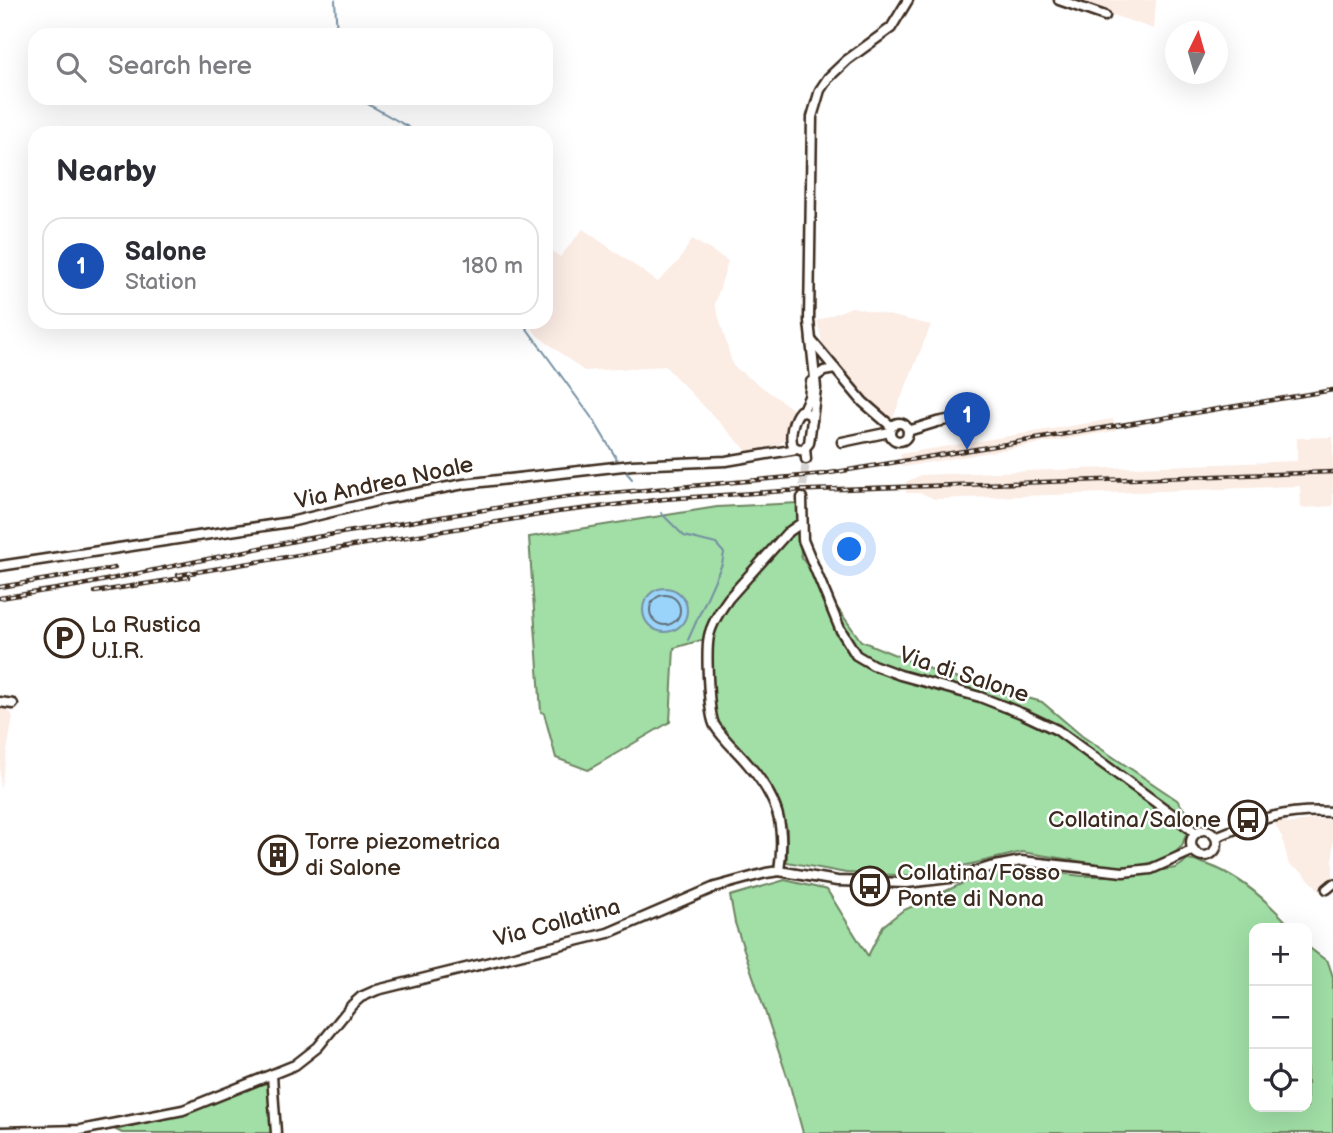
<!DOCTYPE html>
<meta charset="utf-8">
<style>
body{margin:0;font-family:"Balsamiq Sans",sans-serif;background:#f7f7f7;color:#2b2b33}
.controls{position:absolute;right:21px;bottom:21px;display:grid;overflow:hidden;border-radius:14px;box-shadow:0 7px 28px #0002}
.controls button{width:63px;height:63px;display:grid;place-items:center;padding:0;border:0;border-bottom:2px solid #e1e1e2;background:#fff;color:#2b2b33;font:35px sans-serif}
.compass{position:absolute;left:1165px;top:21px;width:63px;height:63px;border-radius:50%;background:#fff;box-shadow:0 7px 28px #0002;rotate:5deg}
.you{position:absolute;left:850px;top:550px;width:24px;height:24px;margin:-18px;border:5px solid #fff;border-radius:50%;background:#1a73e8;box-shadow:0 0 0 10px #1a73e833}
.badge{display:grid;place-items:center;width:46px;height:46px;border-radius:50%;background:#b45309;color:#fff;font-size:23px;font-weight:700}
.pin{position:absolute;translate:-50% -58px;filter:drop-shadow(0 2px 4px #0008)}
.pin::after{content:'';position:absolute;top:37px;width:24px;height:21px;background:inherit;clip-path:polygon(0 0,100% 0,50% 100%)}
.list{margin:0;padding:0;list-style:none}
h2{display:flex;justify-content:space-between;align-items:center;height:91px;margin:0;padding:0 28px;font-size:30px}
h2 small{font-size:23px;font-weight:400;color:#7c7c81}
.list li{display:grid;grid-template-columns:46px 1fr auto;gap:21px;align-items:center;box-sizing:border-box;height:98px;margin:0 14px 14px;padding:0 14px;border:2px solid #e1e1e2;border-radius:21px}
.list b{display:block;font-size:26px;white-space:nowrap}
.list p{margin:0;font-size:23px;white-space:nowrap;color:#7c7c81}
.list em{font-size:23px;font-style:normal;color:#7c7c81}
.icon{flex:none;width:38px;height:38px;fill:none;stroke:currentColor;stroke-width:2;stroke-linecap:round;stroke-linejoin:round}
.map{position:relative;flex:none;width:1333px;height:1133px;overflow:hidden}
.search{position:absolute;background:#fff;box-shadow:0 7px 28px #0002;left:28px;top:28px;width:525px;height:77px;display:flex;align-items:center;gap:18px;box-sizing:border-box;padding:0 24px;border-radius:21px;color:#7c7c81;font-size:26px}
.panel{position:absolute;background:#fff;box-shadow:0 7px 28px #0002;left:28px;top:126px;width:525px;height:203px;border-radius:21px}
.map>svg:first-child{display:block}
</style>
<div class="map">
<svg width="1333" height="1133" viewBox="0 0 1333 1133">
<rect width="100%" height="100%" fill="#fff"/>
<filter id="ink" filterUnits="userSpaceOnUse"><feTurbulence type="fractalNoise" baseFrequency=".0143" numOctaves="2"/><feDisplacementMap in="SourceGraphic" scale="14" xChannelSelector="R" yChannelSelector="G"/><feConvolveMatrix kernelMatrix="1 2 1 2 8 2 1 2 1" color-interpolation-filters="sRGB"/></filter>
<g filter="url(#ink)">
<g fill="#fbece4">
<path d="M1069,0H1156L1154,29L1104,12Z"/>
<path d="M583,229L658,282L679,261L692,239L728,261L715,304L733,366L794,410L784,440L775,449L750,454L665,366L584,371L537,335L528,322H546V246L560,257Z"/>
<path d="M852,307L931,325L892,420L876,410L823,345L817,321Z"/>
<path d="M1113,419L1115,431L902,467L900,454Z"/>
<path d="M1333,437V506L1301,508L1300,486L935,499L921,493H906V482L921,475L1297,461V438Z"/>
<path d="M0,707L8,709L13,717L0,791Z"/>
<path d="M1285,816L1287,824L1315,819L1333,820V881L1321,892L1302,872L1289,865L1282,837L1272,819Z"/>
</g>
<g fill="#a1dfa6" stroke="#6e8462" stroke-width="2">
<path d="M798,503L801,557L861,641L942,674L1042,702L1082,736L1177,800L1191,819L1182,846L1171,857L1128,869L1022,852L921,876L846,873L787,862V829L777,798L740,751L713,721L708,638L674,648L670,722L588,770L556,758L544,713L541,712L529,537L717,507Z"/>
<path d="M1188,860C1229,865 1265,898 1292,928H1254V1107H1307V946L1328,962L1333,977V1133H803L789,1082L735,923L730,896L785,880L827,890L868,956L883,926L902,911L972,879L1017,868L1082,876H1120L1176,868Z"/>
<path d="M267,1083L271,1089L274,1133H122L116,1130L186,1112L249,1086Z"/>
</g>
<circle fill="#9bd4fa" stroke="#7590a2" stroke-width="2" cx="665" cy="610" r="22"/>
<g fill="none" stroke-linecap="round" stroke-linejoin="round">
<circle stroke="#616e76" stroke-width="2" cx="665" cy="610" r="15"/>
<g stroke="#7590a2" stroke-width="2">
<path d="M335,0L337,35"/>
<path d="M363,98L366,103L419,133"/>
<path d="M522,322L594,421L618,461"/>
<path d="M626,472L632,479"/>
<path d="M661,513L684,536L716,544L724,553L722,564L688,640"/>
</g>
<path stroke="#d8d4d2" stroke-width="8" stroke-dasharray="8 4" stroke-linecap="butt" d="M802,498L806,459"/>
<defs>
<g id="minor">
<path d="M1059,0L1105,16"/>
<path d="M811,340L863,402L892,427"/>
<path d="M815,377L824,371L835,369"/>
<path d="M803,410L809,397L811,382"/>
<circle cx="899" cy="432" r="9"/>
<path d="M908,431L937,422L977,414"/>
<path d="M842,442L890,432"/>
<path d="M800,450L793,446C789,435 793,419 800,411L810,414L812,420"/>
<path d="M806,459L805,448L809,443L816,388L809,321L812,117L820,90L828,78L847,60L891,28L908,0"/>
<path d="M802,498L803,540L840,629L856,655L873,665L900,675L980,697L1021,713L1057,730L1169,812L1196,833"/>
<path d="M0,566L290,522L385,499L464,484L632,465L726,461L797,449"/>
<path d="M0,702L13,704"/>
<circle cx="1204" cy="843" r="13"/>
<path d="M1216,837C1259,819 1285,809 1333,812"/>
<path d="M779,871C786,825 778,798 747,763C737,751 724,740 715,726C708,715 706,650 709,636C712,622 721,609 729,598L787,533L800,524"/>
<path d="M1327,889L1333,884"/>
<path d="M272,1075L276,1133"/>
<path d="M0,1132L81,1130L183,1110L295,1065L318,1047L352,1005L361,997L377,990L608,933L715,887L766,873L779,871L837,881L907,883L958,877L990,867L1021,861L1123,872L1151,869L1194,850"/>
</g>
</defs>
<use href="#minor" stroke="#3b2a1e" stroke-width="13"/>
<use href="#minor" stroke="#fff" stroke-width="8"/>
<defs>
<g id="rail">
<path d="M178,575L557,512L664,499L784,491L1333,472"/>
<path d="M0,587L115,568"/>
<path d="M95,592L188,577"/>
<path d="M0,598L82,585L304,539L521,504L567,497L824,474L1333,390"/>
</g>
</defs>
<use href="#rail" stroke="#3b2a1e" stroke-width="4.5"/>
<use href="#rail" stroke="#fff" stroke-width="2" stroke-dasharray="5" stroke-linecap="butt"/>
</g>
</g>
<defs>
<symbol id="parking-ring" viewBox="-11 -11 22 22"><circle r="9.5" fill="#fff" stroke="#3b2a1e" stroke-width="1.5"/><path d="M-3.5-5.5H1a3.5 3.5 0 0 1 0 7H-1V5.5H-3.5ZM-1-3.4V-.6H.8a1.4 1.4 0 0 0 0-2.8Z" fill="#3b2a1e"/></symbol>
<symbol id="bus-ring" viewBox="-11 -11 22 22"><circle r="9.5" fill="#fff" stroke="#3b2a1e" stroke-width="1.5"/><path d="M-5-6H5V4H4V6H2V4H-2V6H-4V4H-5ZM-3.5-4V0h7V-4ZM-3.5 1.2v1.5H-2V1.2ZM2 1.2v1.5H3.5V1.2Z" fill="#3b2a1e"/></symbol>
<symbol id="building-ring" viewBox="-11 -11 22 22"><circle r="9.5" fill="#fff" stroke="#3b2a1e" stroke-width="1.5"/><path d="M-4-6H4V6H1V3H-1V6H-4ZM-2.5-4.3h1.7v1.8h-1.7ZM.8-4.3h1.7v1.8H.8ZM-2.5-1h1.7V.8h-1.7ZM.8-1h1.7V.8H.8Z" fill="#3b2a1e"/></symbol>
</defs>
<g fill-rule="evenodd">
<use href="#parking-ring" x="42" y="616" width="44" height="44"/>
<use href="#bus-ring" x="1226" y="798" width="44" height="44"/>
<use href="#building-ring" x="256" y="833" width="44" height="44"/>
<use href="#bus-ring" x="848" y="864" width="44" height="44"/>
</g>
<g text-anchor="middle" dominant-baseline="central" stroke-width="5" stroke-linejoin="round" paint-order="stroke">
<g font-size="23" fill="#3b2a1e" stroke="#fff">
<text transform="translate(384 483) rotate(-12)">Via Andrea Noale</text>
<text transform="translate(964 675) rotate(18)">Via di Salone</text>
<text transform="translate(557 923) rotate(-15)">Via Collatina</text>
</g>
<g font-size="23" fill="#3b2a1e" stroke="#fff" text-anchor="start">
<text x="91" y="625">La Rustica<tspan x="91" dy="26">U.I.R.</tspan></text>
<text x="1221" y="820" text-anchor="end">Collatina/Salone</text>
<text x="305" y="842">Torre piezometrica<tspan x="305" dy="26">di Salone</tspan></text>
<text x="897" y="873">Collatina/Fosso<tspan x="897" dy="26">Ponte di Nona</tspan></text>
</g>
</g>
</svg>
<div class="controls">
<button>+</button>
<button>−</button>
<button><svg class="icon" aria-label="locate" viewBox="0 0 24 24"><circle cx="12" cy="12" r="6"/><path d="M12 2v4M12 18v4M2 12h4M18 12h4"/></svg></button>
</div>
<svg class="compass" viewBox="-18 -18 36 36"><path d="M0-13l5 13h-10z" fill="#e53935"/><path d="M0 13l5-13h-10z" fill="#7c7c81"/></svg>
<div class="you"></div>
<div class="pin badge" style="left:967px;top:450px;background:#1a4fb4">1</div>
<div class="search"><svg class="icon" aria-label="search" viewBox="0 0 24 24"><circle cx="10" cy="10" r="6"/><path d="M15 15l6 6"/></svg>Search here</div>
<section class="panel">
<h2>Nearby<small></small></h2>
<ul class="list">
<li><span class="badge" style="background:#1a4fb4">1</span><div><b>Salone</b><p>Station</p></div><em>180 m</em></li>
</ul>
</section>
</div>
